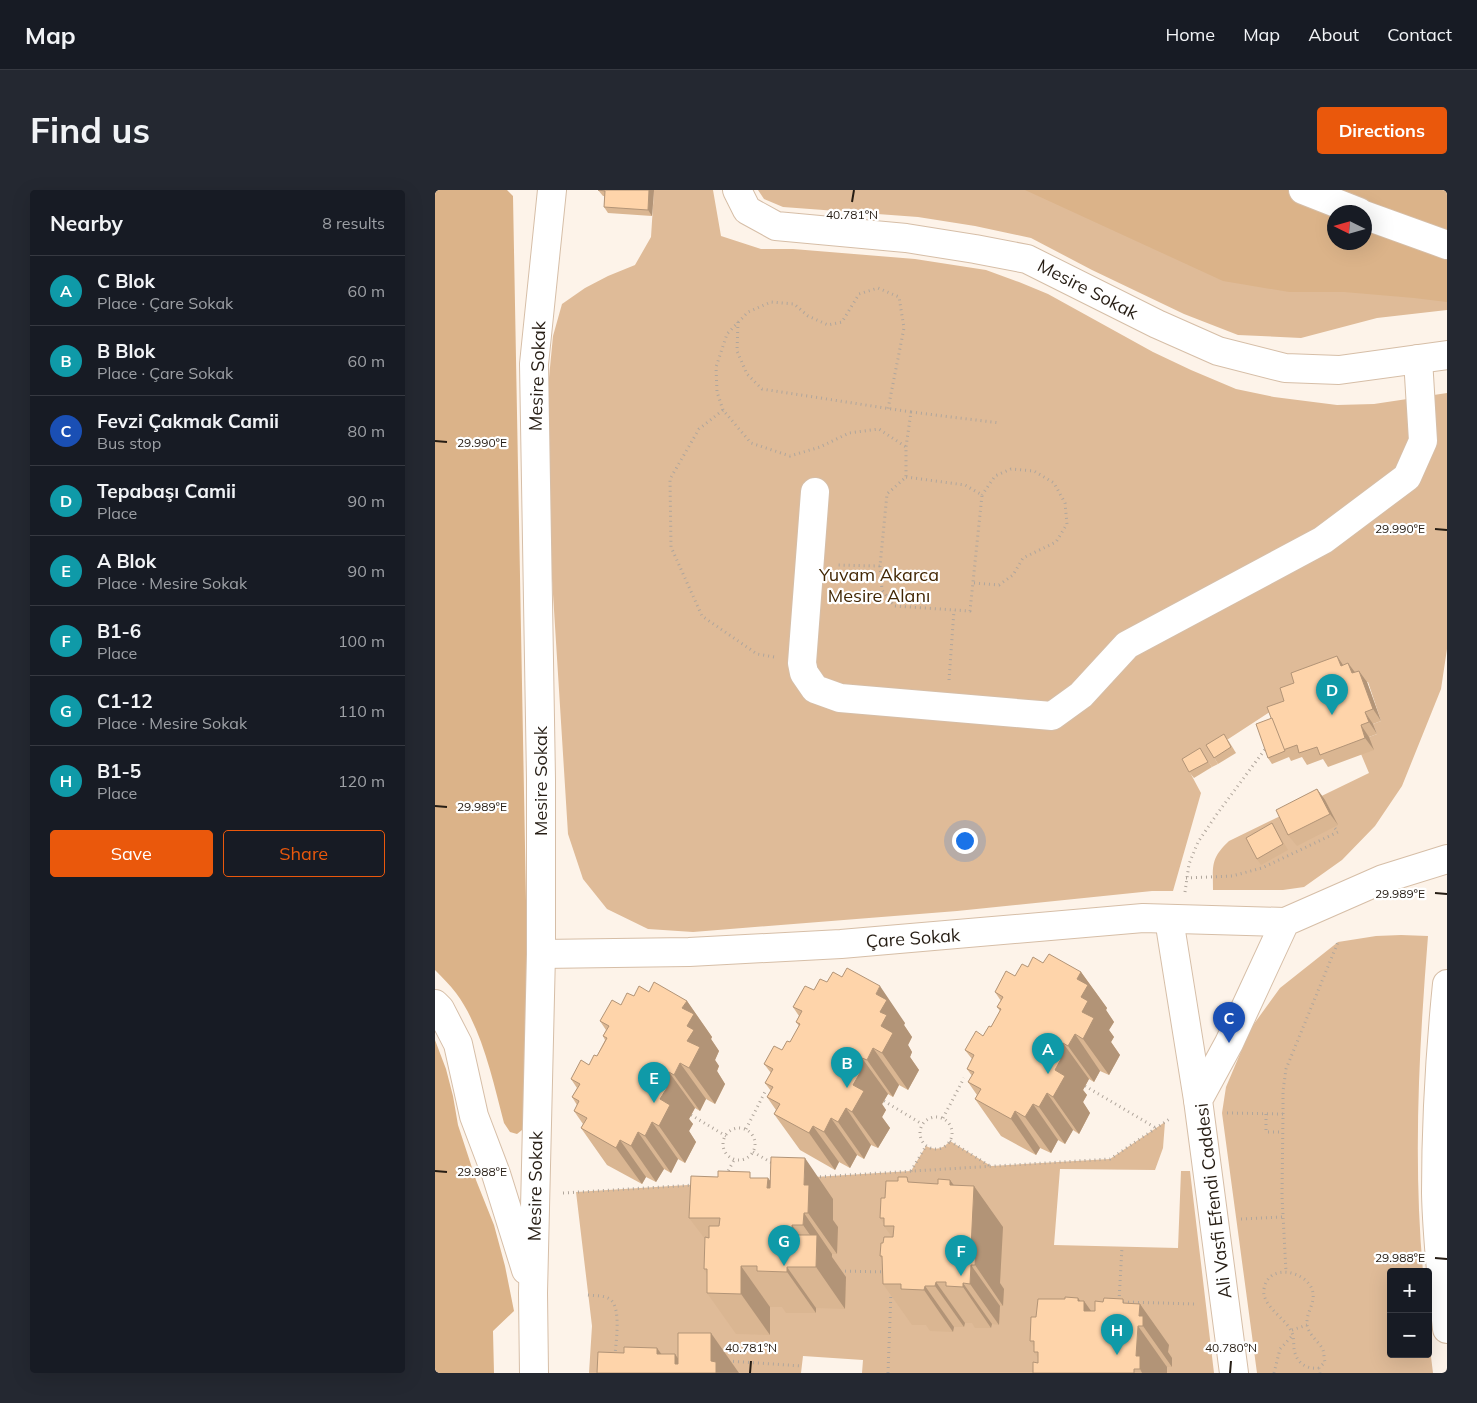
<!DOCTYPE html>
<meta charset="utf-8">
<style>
body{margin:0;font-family:Mulish,sans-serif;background:#242831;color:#f1f3f6}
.controls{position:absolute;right:15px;bottom:15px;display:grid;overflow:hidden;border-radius:5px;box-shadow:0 5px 20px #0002}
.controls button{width:45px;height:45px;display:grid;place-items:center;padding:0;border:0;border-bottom:1px solid #363941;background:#171b24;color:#f1f3f6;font:25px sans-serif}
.compass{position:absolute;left:892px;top:15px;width:45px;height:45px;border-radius:50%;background:#171b24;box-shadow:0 5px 20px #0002;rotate:275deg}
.you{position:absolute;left:529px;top:650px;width:18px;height:18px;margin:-12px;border:4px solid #fff;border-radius:50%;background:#1a73e8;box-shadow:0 0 0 8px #1a73e833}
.badge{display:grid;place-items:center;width:32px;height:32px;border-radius:50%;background:#ea580c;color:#fff;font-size:16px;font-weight:700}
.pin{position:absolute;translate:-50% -41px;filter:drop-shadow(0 1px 2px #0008)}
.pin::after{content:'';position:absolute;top:26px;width:18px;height:15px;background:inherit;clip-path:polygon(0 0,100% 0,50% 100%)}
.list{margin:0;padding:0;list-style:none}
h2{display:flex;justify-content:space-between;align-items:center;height:65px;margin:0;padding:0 20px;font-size:21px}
h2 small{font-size:16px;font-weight:400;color:#9ea1a6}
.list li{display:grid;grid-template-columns:32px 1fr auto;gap:15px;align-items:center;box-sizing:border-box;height:70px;padding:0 20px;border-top:1px solid #363941}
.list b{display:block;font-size:19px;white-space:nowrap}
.list p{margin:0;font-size:16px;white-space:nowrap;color:#9ea1a6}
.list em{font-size:16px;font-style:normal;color:#9ea1a6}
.actions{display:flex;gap:10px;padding:15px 20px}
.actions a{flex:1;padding:11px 0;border:1px solid #ea580c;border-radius:5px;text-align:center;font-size:18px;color:#ea580c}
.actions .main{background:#ea580c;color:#fff}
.map{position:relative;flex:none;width:1012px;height:1183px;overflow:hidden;border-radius:5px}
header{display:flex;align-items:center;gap:30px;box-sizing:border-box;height:70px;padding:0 25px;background:#171b24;border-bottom:1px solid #363941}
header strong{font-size:24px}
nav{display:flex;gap:28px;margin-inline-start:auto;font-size:18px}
.intro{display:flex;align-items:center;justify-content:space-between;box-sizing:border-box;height:120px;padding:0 30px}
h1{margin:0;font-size:35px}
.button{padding:12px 22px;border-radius:5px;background:#ea580c;color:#fff;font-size:18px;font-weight:700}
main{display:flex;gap:30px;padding:0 30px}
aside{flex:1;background:#171b24;border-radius:5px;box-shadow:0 5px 20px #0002}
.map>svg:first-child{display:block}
</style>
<header>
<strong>Map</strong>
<nav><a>Home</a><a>Map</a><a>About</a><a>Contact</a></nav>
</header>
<div class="intro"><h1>Find us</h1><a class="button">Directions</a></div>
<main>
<aside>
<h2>Nearby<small>8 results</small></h2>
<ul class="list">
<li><span class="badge" style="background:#0f9aa8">A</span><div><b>C Blok</b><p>Place · Çare Sokak</p></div><em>60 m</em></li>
<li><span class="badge" style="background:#0f9aa8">B</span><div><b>B Blok</b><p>Place · Çare Sokak</p></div><em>60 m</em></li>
<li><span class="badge" style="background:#1a4fb4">C</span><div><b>Fevzi Çakmak Camii</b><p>Bus stop</p></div><em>80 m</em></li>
<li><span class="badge" style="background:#0f9aa8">D</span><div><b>Tepabaşı Camii</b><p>Place</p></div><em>90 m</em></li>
<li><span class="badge" style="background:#0f9aa8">E</span><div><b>A Blok</b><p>Place · Mesire Sokak</p></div><em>90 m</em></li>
<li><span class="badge" style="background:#0f9aa8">F</span><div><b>B1-6</b><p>Place</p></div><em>100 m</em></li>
<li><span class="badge" style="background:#0f9aa8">G</span><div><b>C1-12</b><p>Place · Mesire Sokak</p></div><em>110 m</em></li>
<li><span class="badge" style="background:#0f9aa8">H</span><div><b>B1-5</b><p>Place</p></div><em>120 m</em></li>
</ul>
<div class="actions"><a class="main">Save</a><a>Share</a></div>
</aside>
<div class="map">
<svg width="1012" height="1183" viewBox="0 0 1012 1183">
<rect width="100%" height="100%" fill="#fdf3e9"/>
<g fill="#dfbb98">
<path d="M219,0H278L286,46L326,59H358L480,69L551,80L584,92L613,104L718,162L756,180L801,199L839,207L902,215L939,214L1012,203V459L1006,499L967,596L940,636L907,670L869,697L848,700H778C778,676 775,669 794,651L934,583L926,564L934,547L942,544L938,534L946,531L933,492L853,510L775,561L783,574L777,577L769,565L751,575L766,603L738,701H717L522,721L258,742L213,739L172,719L148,689L133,644L113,324L111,219L118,146L127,114L150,98L173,86L200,75L216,47Z"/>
<path d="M323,0H868L899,22V52L1012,55V120L942,128L866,148L803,145L749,124L657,80L596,48L540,36L483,27L348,17L329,9Z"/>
<path d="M966,745L993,746C984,858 978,970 988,1082H956V1164H993V1142L998,1183H822L787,923L791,897L816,838L845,798L903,752L941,746Z"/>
<path d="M730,932L728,958L720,980L625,979L619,1055L743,1058L746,981H755L779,1183H427L428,1170L368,1166L366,1183H154L157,1136L141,1002L476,981L491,956C501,961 508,959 515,951L556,976L675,969Z"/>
</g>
<g fill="#dbb389" fill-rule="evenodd">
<path d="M0,0H72L78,6L92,765L91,931L87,940L82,944L75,942L69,933C58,891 47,838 21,803C15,795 7,787 0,780Z"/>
<path d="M590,0H1012V112L979,108L909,102H854L788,91ZM899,22H929V52H899Z"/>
<path d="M0,850L11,879L18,906L23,935L41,990L59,1035L70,1076L79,1121L58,1141L59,1183H0Z"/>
</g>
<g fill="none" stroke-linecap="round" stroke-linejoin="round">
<defs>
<g id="minor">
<path d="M302,0L312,20L341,36L471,48L540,59L592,69L722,134L783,161L850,178L904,180L1012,165"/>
<path d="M868,0L924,22"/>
<path d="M929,25L1012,55"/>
<path d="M380,302L367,473L369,483L380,499L405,508L617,526L646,505L692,455L888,350L972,287L988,251L983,169"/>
<path d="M734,729L763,910"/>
<path d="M106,764L254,762L406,754L708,728L850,732"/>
<path d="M1012,794C1005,863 1001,933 1001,1003C1002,1048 1007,1094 1012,1139"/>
<path d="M0,814L5,819L23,854L39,926L61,984L91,1080"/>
<path d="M99,1183L98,1103L106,764V589L99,174L117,0"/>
<path d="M799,1183L763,910L794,853L850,732L948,689L1012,669"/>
</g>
</defs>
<use href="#minor" stroke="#d6bea7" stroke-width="30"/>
<g stroke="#b0a69c" stroke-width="3" stroke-dasharray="1 4" stroke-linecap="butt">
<path d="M303,132L302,161L312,184L327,199L476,222L471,257"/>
<path d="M288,220L282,202L281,177L292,144L313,122L336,112L359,114L373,126L393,135L407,132L424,104L443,98L464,107L469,138L453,219"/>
<path d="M476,222L565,233"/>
<path d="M445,376L447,400L459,416L535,421L547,305L530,295L471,287"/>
<path d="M539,393L564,395L578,385L588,368L621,352L632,334L630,313L619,293L599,281L576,279L560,286L547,305"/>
<path d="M339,467L322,464L267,426L236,357L235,289L264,239L288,220L316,253L355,266L385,257L414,243L444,239L471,257V287L452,304L445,376L401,375"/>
<path d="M514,490L519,420"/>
<path d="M751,688L797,686L827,678L903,642L899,637"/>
<path d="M750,702L754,674L763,652L782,624L831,558"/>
<path d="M650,896L721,938"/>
<path d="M449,911L487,934"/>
<path d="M792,923L848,924L847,1006L851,1082"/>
<path d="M831,924V942H848"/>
<path d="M848,924V901L851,879L903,752"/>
<path d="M256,925L291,946"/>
<circle cx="501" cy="943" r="16"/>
<path d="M508,928L529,888"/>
<circle cx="304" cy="954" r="16"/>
<path d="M311,939L330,902"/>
<path d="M515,951L555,976"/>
<path d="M318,962L339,974"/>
<path d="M476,981L491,956"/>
<path d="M291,985L299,970"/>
<path d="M380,987L675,969L736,928"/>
<path d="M128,1003L259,995"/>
<path d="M806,1029L848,1027"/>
<path d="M405,1081L452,1082"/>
<path d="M153,1105C161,1106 170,1105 176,1110C186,1119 181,1152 180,1165H182"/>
<path d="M684,1111L687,1057"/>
<path d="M688,1112L761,1114"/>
<path d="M857,1140L872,1135"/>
<path d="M293,1171L367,1176"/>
<path d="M884,1178C877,1179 869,1177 864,1171C855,1159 862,1149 855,1139C848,1127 826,1114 829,1099C833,1074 867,1080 876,1097C883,1111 871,1121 872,1134C873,1145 884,1151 888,1160C889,1163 889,1168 890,1172L884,1178L885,1183"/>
<path d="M453,1183L456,1101"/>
<path d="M839,1183L845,1159L858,1145"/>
</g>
<use href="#minor" stroke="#fff" stroke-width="28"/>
</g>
<g fill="#dab692">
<path d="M163,0H219L217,26L173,23L169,17V6H168Z"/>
<path d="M902,466L908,475L920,482L932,492L946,531L938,534L942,544L934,547L939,560L893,577L888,569L872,575L867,567L856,571L854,567L837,574L833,568L837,528L849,511L859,493Z"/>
<path d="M793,550L801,563L783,574L771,555Z"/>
<path d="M769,564L777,577L759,588L754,582Z"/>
<path d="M882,599L890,610L903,635L862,656L853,645Z"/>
<path d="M837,633L853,660L826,675L822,669Z"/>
<path d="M608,773L646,782L672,818L671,820L679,832L674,840L679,847L676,852L685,865L674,885L665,881L659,892L654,889L648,900L652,905L648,912L655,923L644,944L638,940L630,954L623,950L616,963L605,958L601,965L566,946L540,909L542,905L533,892L537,886L532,879L537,869L530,860L548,846L556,837L565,821L562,817L566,811L560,802L580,786L593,777Z"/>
<path d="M379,800L470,833L469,835L477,847L473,855L477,862L475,867L484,880L473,900L464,895L458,907L453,904L447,914L451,920L447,927L455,938L443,958L436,955L429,969L422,965L415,978L404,972L400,980L365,960L339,924L341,920L332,907L336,901L330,893L336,883L329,874L347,860L355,852L364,836L361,832L364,826L358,817Z"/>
<path d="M214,802L252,811L277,847L276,849L284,861L280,870L284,876L282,881L290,894L280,914L271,909L265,921L260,918L254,929L258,934L254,941L261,952L250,973L243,969L236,983L229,979L221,992L211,987L207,994L172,975L146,938L148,934L139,921L142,915L137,907L142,898L136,889L154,875L162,866L170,850L168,846L171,840L165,831L186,815L199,806Z"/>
<path d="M318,988H333L335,992L398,1009V1030L403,1037L402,1064H397V1067L411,1087L410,1119L381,1118V1123H351L347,1117H335V1145L301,1144L272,1103V1084L269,1079L270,1049L254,1028Z"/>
<path d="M476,992L519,995L568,1037L565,1093L569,1099L568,1116H565L564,1135L557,1134L556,1138H540L537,1133H530L529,1137H519L518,1142L495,1141L491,1135H477L448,1094L447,1069L445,1066L448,1053L457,1047L449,1036V1034L445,1028L450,1008Z"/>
<path d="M645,1111H649L656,1121H660L691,1113L734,1155L733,1162L737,1168V1177H732V1183H598L603,1173V1168L599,1162V1157L595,1151L601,1127Z"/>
</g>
<g fill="#b29477">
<path d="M214,0H219L217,26L213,20Z"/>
<path d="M902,466L910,478L906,476Z"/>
<path d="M913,473L922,485L917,483Z"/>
<path d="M924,481L932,492L946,531L938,519Z"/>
<path d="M930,522L938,534L942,544L934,532Z"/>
<path d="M926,535L934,547L939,560L930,548Z"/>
<path d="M882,599L890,610L903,635L895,624Z"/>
<path d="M646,782L672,818L671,820L679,832L674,840L679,847L676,852L685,865L674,885L648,849L646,807L642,789Z"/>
<path d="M445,796L470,833L469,835L477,847L473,855L477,862L475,867L484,880L473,900L447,863L445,822L441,804Z"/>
<path d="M252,811L277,847L276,849L284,861L280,870L284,876L282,881L290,894L280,914L254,878L252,836L247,818Z"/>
<path d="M640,844L665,881L659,892L633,856Z"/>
<path d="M628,853L654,889L648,900L652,905L648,912L655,923L644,944L618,907L621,866Z"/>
<path d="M438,858L464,895L458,907L432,870Z"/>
<path d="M427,868L453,904L447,914L451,920L447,927L455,938L443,958L417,922L418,895L420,880Z"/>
<path d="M245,873L271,909L265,921L239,885Z"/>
<path d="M234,882L260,918L254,929L258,934L254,941L261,952L250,973L224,936L225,909L227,895Z"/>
<path d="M612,903L638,940L630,954L604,917Z"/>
<path d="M598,914L623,950L616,963L590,927Z"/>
<path d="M411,918L436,955L429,969L403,932Z"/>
<path d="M580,921L605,958L601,965L576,929Z"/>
<path d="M396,928L422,965L415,978L389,942Z"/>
<path d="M217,932L243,969L236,983L210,946Z"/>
<path d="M378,936L404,972L400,980L374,943Z"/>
<path d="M203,942L229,979L221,992L196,956Z"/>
<path d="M185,950L211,987L207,994L181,958Z"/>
<path d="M370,968L398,1009V1030L403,1037L402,1064L373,1023L369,995Z"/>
<path d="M333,988L362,1029L332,998Z"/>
<path d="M515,990L538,1021L539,996L568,1037L565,1093L569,1099L568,1116L540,1075L536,1058L515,995Z"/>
<path d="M369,1023L397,1064V1067L411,1087L410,1119L381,1077L357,1045V1035L381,1070L382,1055L368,1035Z"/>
<path d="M536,1075L565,1116L564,1135L535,1094Z"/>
<path d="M306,1076L335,1117V1145L306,1104Z"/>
<path d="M352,1077L381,1118V1123L352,1082Z"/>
<path d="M501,1092L530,1133L529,1137L500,1096Z"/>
<path d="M528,1093L557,1134L556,1138L528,1097Z"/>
<path d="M490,1096L519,1137L518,1142L489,1100Z"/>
<path d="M643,1108L649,1116V1111L678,1152L649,1121L643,1111Z"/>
<path d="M705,1114L734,1155L733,1162L737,1168V1177L708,1136L704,1126Z"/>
<path d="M703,1136L732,1177V1183H707L705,1179L701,1166Z"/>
<path d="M276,1143L304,1183H281L276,1171Z"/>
<path d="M222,1158L240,1183L222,1164Z"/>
<path d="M240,1164L253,1183L240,1174Z"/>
</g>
<g fill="#fed4aa" stroke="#b29477">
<path d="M163,0H214L213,20L169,17L170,1Z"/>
<path d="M902,466L906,476L913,473L917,483L924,481L938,519L930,522L934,532L926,535L930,548L885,565L882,557L864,563L862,555L848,560L832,517L849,511L845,498L859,493L856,483Z"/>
<path d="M837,528L850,561L833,568L821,534Z"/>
<path d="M789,544L796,557L779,568L771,555Z"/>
<path d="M765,558L773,572L754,582L747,569Z"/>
<path d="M882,599L895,624L853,645L841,620Z"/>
<path d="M837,633L848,654L822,669L811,648Z"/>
<path d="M614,764L646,782L642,789L653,795L646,807L653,811L647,822L659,828L648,849L640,844L633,856L628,853L621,866L626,869L620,880L630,886L618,907L612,903L604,917L598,914L590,927L580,921L576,929L540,909L546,899L533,892L539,882L532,879L539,865L530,860L541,841L548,846L554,836L556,837L566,819L562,817L568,807L560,802L571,781L580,786L587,774L593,777L598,767L608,773Z"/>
<path d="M412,778L445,796L441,804L452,810L445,822L452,825L446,836L458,843L447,863L438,858L432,870L427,868L420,880L425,883L418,895L429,901L417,922L411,918L403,932L396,928L389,942L378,936L374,943L339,924L345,914L332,907L338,897L330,893L338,879L329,874L339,856L347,860L352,851L355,852L365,834L361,832L367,821L358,817L370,796L379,800L385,789L392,792L398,782L407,787Z"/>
<path d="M219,792L252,811L247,818L259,824L252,836L259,840L252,851L265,857L254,878L245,873L239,885L234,882L227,895L232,898L225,909L235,915L224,936L217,932L210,946L203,942L196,956L185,950L181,958L146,938L152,928L139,921L144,911L137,907L145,894L136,889L146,870L154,875L159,865L162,866L172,848L168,846L174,836L165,831L177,810L186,815L192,803L199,806L204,796L214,802Z"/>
<path d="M336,967L370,968L369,995H374L373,1023H369L368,1035H357V1045H382L381,1077H352V1082L322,1081V1076H306V1104L272,1103V1079H269L270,1047L274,1048V1036H284L285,1028H254L256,986L283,987V981L315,982V988H333L332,998H335Z"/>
<path d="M463,987H472L473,992L503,994V989L515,990V995L539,996L536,1058H541L540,1075H536L535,1094L528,1093V1097L511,1096V1092H501L500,1096H490L489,1100L466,1099V1094H448L447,1066H445L446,1053H448L449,1047H458L459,1036H449V1028H445L446,1008H450L451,991H463Z"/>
<path d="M630,1107L643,1108V1111H649V1121H660V1111L668,1112L669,1108L688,1109V1113L705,1114L704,1126H708V1136H703L701,1166H705V1179H699V1183H598V1172L603,1173V1162H599V1151H595L596,1127H601L603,1109H630Z"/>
<path d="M243,1143H276V1171L281,1172V1183H162L163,1162L189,1163V1157L222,1158V1164H240V1174H243Z"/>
</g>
<path fill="none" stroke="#261d14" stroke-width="2" d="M417,12L419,0M0,251L12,252M1000,339L1012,340M0,616L12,617M1000,703L1012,704M0,981L12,982M1000,1068L1012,1069M315,1183L316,1171M795,1183L796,1171"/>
<g text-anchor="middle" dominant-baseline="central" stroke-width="4.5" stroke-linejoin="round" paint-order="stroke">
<g font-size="18" fill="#261d14" stroke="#fff">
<text transform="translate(653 99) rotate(27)">Mesire Sokak</text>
<text transform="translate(102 186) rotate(-88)">Mesire Sokak</text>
<text transform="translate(105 591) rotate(-90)">Mesire Sokak</text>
<text transform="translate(478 748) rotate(-4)">Çare Sokak</text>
<text transform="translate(100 996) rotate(-89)">Mesire Sokak</text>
<text transform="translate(778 1011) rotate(-97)">Ali Vasfi Efendi Caddesi</text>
</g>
<g font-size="18" fill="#422704" stroke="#fff">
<text x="444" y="384">Yuvam Akarca<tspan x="444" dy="21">Mesire Alanı</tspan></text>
</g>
</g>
<g font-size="12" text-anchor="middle" fill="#261d14" stroke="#fff" stroke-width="4.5" stroke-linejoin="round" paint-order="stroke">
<text x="417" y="29">40.781°N</text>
<text x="47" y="257">29.990°E</text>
<text x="965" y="343">29.990°E</text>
<text x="47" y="621">29.989°E</text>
<text x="965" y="708">29.989°E</text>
<text x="47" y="986">29.988°E</text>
<text x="965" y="1072">29.988°E</text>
<text x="316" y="1162">40.781°N</text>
<text x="796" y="1162">40.780°N</text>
</g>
</svg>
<div class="controls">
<button>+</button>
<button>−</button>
</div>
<svg class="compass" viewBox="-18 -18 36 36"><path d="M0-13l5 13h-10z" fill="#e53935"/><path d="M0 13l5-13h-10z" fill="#9ea1a6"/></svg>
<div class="you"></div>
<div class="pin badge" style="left:613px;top:884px;background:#0f9aa8">A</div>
<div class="pin badge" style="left:412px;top:898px;background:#0f9aa8">B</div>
<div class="pin badge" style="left:794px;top:853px;background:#1a4fb4">C</div>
<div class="pin badge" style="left:897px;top:525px;background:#0f9aa8">D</div>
<div class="pin badge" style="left:219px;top:913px;background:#0f9aa8">E</div>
<div class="pin badge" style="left:526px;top:1086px;background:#0f9aa8">F</div>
<div class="pin badge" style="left:349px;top:1076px;background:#0f9aa8">G</div>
<div class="pin badge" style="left:682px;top:1165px;background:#0f9aa8">H</div>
</div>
</main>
